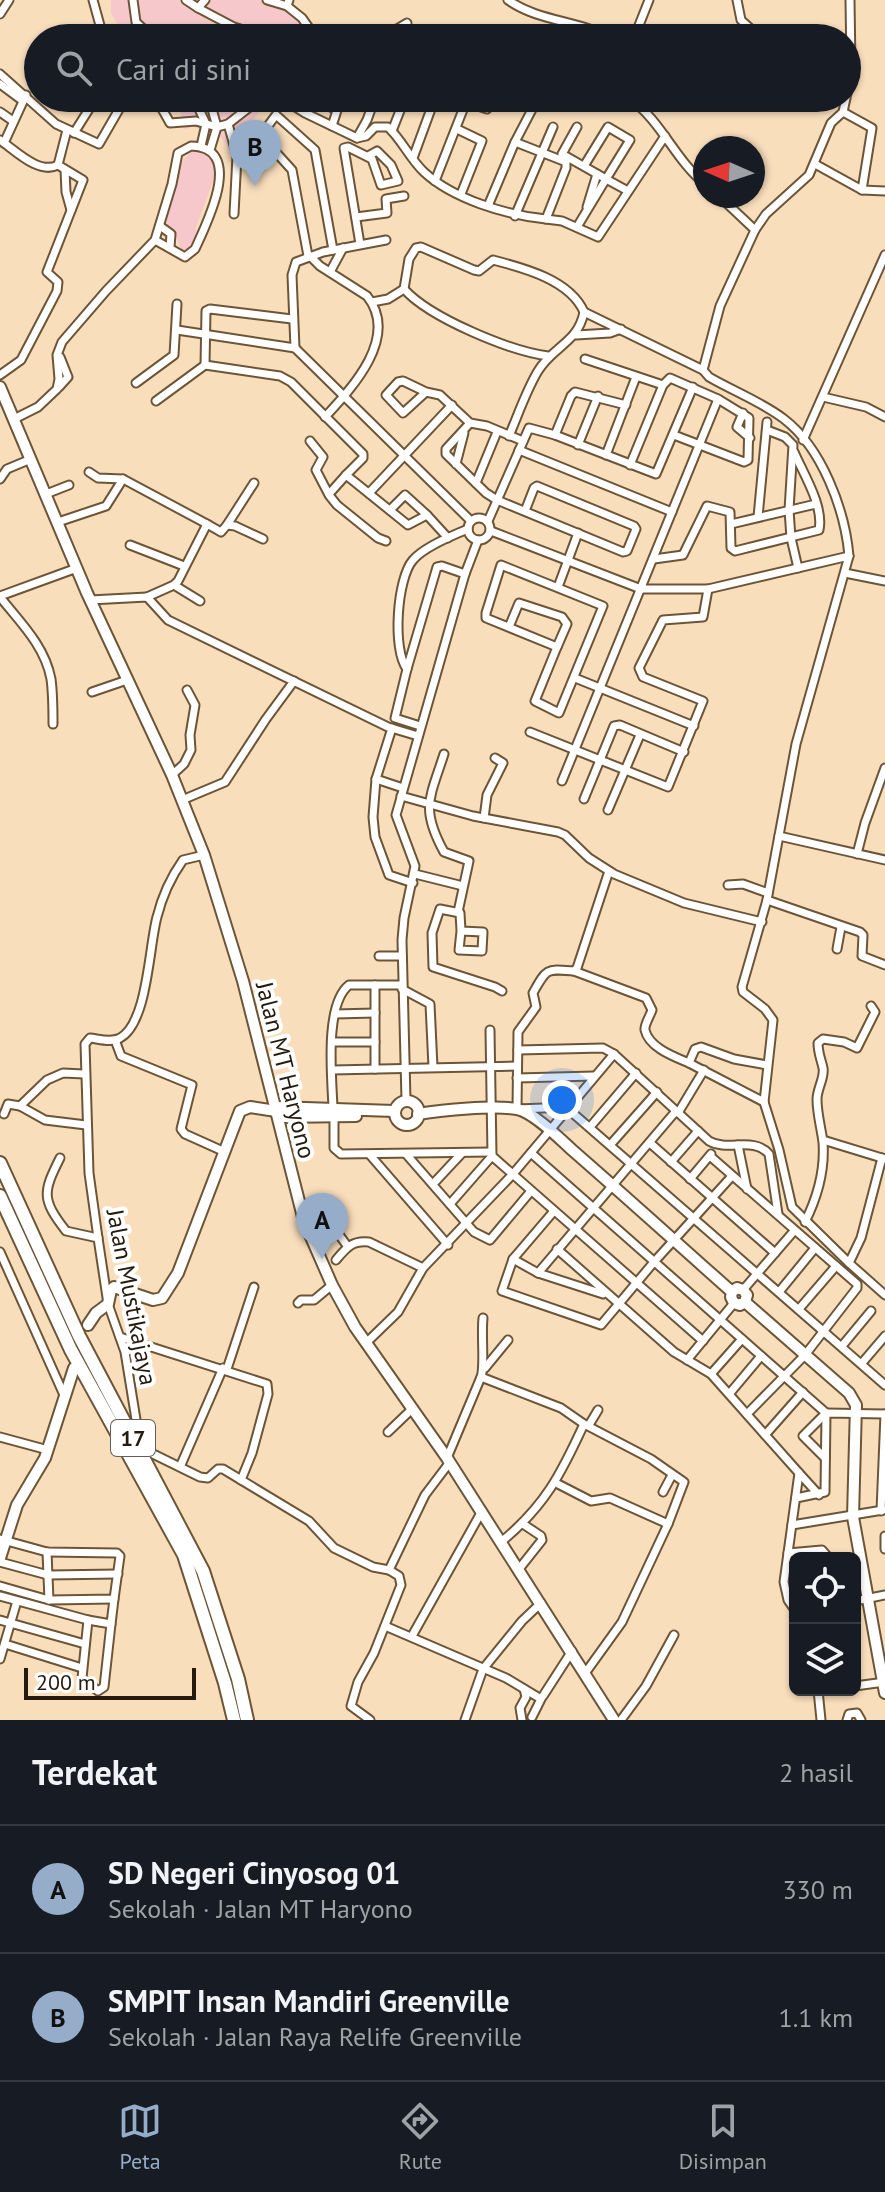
<!DOCTYPE html>
<html lang="id">
<meta charset="utf-8">
<style>
body{margin:0;font-family:"PT Sans",sans-serif;background:#242831;color:#f1f3f6}
.controls{position:absolute;right:24px;bottom:24px;display:grid;overflow:hidden;border-radius:12px;box-shadow:0 2px 6px #0004}
.controls button{width:72px;height:72px;display:grid;place-items:center;padding:0;border:0;border-bottom:2px solid #363941;background:#171b24;color:#f1f3f6;font:40px sans-serif}
.compass{position:absolute;left:693px;top:136px;width:72px;height:72px;border-radius:50%;background:#171b24;box-shadow:0 2px 6px #0004;rotate:273deg}
.scale{position:absolute;left:24px;bottom:20px;width:172px;box-sizing:border-box;padding-left:8px;border:4px solid #241b0e;border-top:0;font-size:22px;line-height:28px;white-space:nowrap;color:#241b0e;-webkit-text-stroke:6px #fff;paint-order:stroke}
.you{position:absolute;left:562px;top:1100px;width:28px;height:28px;margin:-20px;border:6px solid #fff;border-radius:50%;background:#1a73e8;box-shadow:0 0 0 12px #1a73e833}
.badge{display:grid;place-items:center;width:52px;height:52px;border-radius:50%;background:#95adc8;color:#111;font-size:26px;font-weight:700}
.pin{position:absolute;translate:-50% -66px;filter:drop-shadow(0 2px 4px #0008)}
.pin::after{content:'';position:absolute;top:42px;width:28px;height:24px;background:inherit;clip-path:polygon(0 0,100% 0,50% 100%)}
.list{margin:0;padding:0;list-style:none}
h2{display:flex;justify-content:space-between;align-items:center;height:104px;margin:0;padding:0 32px;font-size:34px}
h2 small{font-size:26px;font-weight:400;color:#9ea1a6}
.list li{display:grid;grid-template-columns:52px 1fr auto;gap:24px;align-items:center;box-sizing:border-box;height:128px;padding:0 32px;border-top:2px solid #363941}
.list b{display:block;font-size:30px;white-space:nowrap}
.list p{margin:0;font-size:26px;white-space:nowrap;color:#9ea1a6}
.list em{font-size:26px;font-style:normal;color:#9ea1a6}
.icon{flex:none;width:44px;height:44px;fill:none;stroke:currentColor;stroke-width:2;stroke-linecap:round;stroke-linejoin:round}
.map{position:relative;flex:none;width:885px;height:1720px;overflow:hidden}
.search{position:absolute;background:#171b24;box-shadow:0 2px 6px #0004;left:24px;right:24px;top:24px;height:88px;display:flex;align-items:center;gap:20px;box-sizing:border-box;padding:0 28px;border-radius:44px;color:#9ea1a6;font-size:30px}
.sheet{height:360px;background:#171b24}
nav{display:flex;justify-content:space-around;align-items:center;box-sizing:border-box;height:112px;border-top:2px solid #363941;background:#171b24;font-size:22px;color:#9ea1a6}
nav a{display:grid;justify-items:center;gap:4px}
nav .on{color:#95adc8}
.map>svg:first-child{display:block}
</style>
<div class="map">
<svg width="885" height="1720" viewBox="0 0 885 1720">
<rect width="100%" height="100%" fill="#f9debc"/>
<g fill="#f6c8cb">
<path d="M111,0H259C280,7 301,17 310,38H125L111,13Z"/>
<path d="M173,98H270L244,132L242,141L229,149L220,136L193,127L184,129L181,114Z"/>
<path d="M192,150H204L216,162V174L196,227L197,236L192,248L181,250L174,230L166,223L181,163Z"/>
</g>
<g fill="none" stroke-linecap="round" stroke-linejoin="round">
<defs>
<g id="street">
<path d="M93,0L101,29L107,38"/>
<path d="M133,0L136,22L153,38"/>
<path d="M186,0L198,8L205,0"/>
<path d="M267,0L287,6"/>
<path d="M289,0L287,6L302,18L316,38"/>
<path d="M508,0C539,22 578,20 610,38"/>
<path d="M737,0L741,20L751,29L754,38"/>
<path d="M198,8L234,27L269,38"/>
<path d="M0,14L9,0"/>
<path d="M428,32L442,38"/>
<path d="M367,38L368,34L379,38"/>
<path d="M382,38L407,23"/>
<path d="M634,38L649,0"/>
<path d="M0,74L56,124L99,144L125,99"/>
<path d="M0,84L23,101"/>
<path d="M847,94L851,66L850,0"/>
<path d="M156,98L170,123L196,121L217,127L228,124L237,156L234,214"/>
<path d="M194,98L206,124L201,146"/>
<path d="M209,98L217,127L210,150"/>
<path d="M281,98L305,113L357,138L366,136L375,127H388C402,140 410,159 424,172C453,199 506,215 546,219L566,168V162L515,142L488,206"/>
<path d="M314,98L336,110"/>
<path d="M629,98C661,120 675,160 705,184"/>
<path d="M466,102L487,109"/>
<path d="M0,112L13,121"/>
<path d="M843,112L872,128L862,190"/>
<path d="M228,124L261,98"/>
<path d="M332,126L341,98"/>
<path d="M577,127L562,154L606,179L630,140L608,127L584,166"/>
<path d="M457,129L482,141L461,194"/>
<path d="M392,131L405,98"/>
<path d="M74,133L96,98"/>
<path d="M357,138L367,120L375,98"/>
<path d="M0,140C16,151 39,175 58,165L83,180L47,272L58,282L57,291L21,360L0,375"/>
<path d="M515,142L538,98"/>
<path d="M4,143L26,95"/>
<path d="M413,158L435,98"/>
<path d="M815,164L862,190L885,191"/>
<path d="M58,165L67,130"/>
<path d="M65,170L66,192L71,210"/>
<path d="M435,181L466,102L456,98"/>
<path d="M719,196L755,230L720,306L703,370L709,377C733,391 762,402 784,419C822,448 845,510 849,556L796,744L767,900L742,987L743,992L765,1009L773,1020L764,1102L779,1150L792,1207L849,1263L885,1295"/>
<path d="M587,207L597,174"/>
<path d="M515,216L553,127"/>
<path d="M356,217L387,213L386,199L404,196"/>
<path d="M546,219L562,221L598,237L665,136"/>
<path d="M160,226L171,234L170,247"/>
<path d="M577,227L606,179L628,191"/>
<path d="M755,230L766,214L809,175L831,123L843,112L846,98"/>
<path d="M360,244L344,148L348,147L372,159L381,185L398,181L391,165L377,151L368,156"/>
<path d="M308,256L292,170L262,137V134L276,115L315,150L333,250"/>
<path d="M310,256L320,266L367,296C400,337 352,388 325,417"/>
<path d="M330,272L343,248"/>
<path d="M404,289L409,259L416,248L421,247L474,270L479,271L493,260C524,268 570,280 584,312C578,343 553,346 538,371C526,391 518,415 509,436"/>
<path d="M372,302L388,299L404,289C430,318 510,351 548,356"/>
<path d="M584,312L703,370"/>
<path d="M177,330L295,348L471,521"/>
<path d="M576,335L610,333L621,329"/>
<path d="M295,348L292,275L296,262L323,252L386,240"/>
<path d="M585,359L663,385"/>
<path d="M205,365L206,311L210,309L292,319"/>
<path d="M136,383L174,355L177,304"/>
<path d="M59,387L68,377L60,357"/>
<path d="M426,392L403,413L386,395L398,382L403,381L426,392L440,395L470,423L487,426L523,441"/>
<path d="M823,397L866,407L885,417"/>
<path d="M156,401L205,365L280,376L291,382L363,454V458L346,475L408,525L427,515L448,538"/>
<path d="M743,413L737,427L750,438"/>
<path d="M14,419L38,407L57,389L59,379L57,355L62,342L106,291L155,240L172,184L178,153L191,146C245,147 208,221 195,249L185,257L155,240"/>
<path d="M470,423L446,449V454L486,493L497,500L623,552L627,551L636,529L634,526L537,486L534,488L525,511"/>
<path d="M767,430L785,437L793,445L789,510L791,538L798,568"/>
<path d="M555,435L571,396L575,392L626,405"/>
<path d="M803,440L885,255"/>
<path d="M310,441L323,457L316,470L329,495L337,505L378,538L386,541"/>
<path d="M578,445L598,396"/>
<path d="M519,450L672,512"/>
<path d="M606,455L636,377"/>
<path d="M456,464L464,433"/>
<path d="M630,465L663,385L670,378L718,399L749,418L748,460L744,462L674,435"/>
<path d="M89,472L98,478L123,479L207,524"/>
<path d="M0,479L7,469L31,459"/>
<path d="M476,483L497,432"/>
<path d="M369,493L452,405"/>
<path d="M46,494L69,485"/>
<path d="M329,494L346,475"/>
<path d="M390,510L405,495L427,515"/>
<path d="M758,517L767,422"/>
<circle cx="479" cy="529" r="11"/>
<path d="M488,521L529,428L555,435L656,474L693,387"/>
<path d="M58,522L106,506L123,479"/>
<path d="M731,524L816,504"/>
<path d="M227,525L254,483"/>
<path d="M491,531L641,589H708L849,556"/>
<path d="M130,545L184,566"/>
<path d="M654,559L683,555L707,506L730,512L731,548L735,551L819,530C824,506 804,475 794,452"/>
<path d="M501,565L603,606L559,713L535,701L557,647L486,618V613Z"/>
<path d="M845,573L885,581"/>
<path d="M174,585L200,601"/>
<path d="M558,587L578,533"/>
<path d="M0,596L77,568"/>
<path d="M0,597C20,622 45,646 51,679C53,694 53,709 53,724"/>
<path d="M147,597L174,585L178,581L207,524L221,532L227,525L235,526L263,539"/>
<path d="M90,600L147,597L168,620L388,727L418,736"/>
<path d="M509,627L519,603L562,617L567,624L557,647"/>
<path d="M407,669C392,650 397,578 413,560C423,548 453,535 468,529"/>
<path d="M575,678L694,726"/>
<path d="M92,692L127,680"/>
<path d="M420,726L395,718L407,669L437,567L442,566L465,574"/>
<path d="M392,728L376,779L373,817L375,837L389,875L413,883"/>
<path d="M530,732L668,787L703,701L643,677L639,668L663,620L703,617L708,589"/>
<path d="M444,754C430,798 420,808 444,852L469,861L458,912"/>
<path d="M172,775L184,764L191,750L190,735L195,705L187,690"/>
<path d="M376,779L403,788"/>
<path d="M562,781L718,399"/>
<path d="M401,796L473,816L558,832L565,835L589,858L614,874L684,903L762,922"/>
<path d="M584,799L614,726L620,725L684,752"/>
<path d="M182,800L225,782L266,719L294,681"/>
<path d="M608,810L640,735"/>
<path d="M484,818L487,795L503,763L495,758"/>
<path d="M779,836L885,860"/>
<path d="M857,854L865,823L885,768"/>
<path d="M204,855L183,860C171,877 162,897 157,917C149,945 148,1023 120,1038C112,1043 99,1039 90,1038L85,1044L89,1173L98,1238L108,1304L125,1352L140,1444L147,1451L200,1477L208,1478L218,1469H223L309,1521L334,1548L373,1567L389,1570L425,1495L450,1462"/>
<path d="M415,874L463,886"/>
<path d="M728,885L743,884L768,893"/>
<path d="M767,900L860,932L863,935L862,956L885,965"/>
<path d="M461,931L459,950L482,951L483,932L461,931L460,913L440,909L432,933L433,967L495,987L502,991"/>
<path d="M837,949L841,927"/>
<path d="M379,956H402"/>
<path d="M574,971L646,998L652,1010C650,1016 644,1025 645,1030C649,1048 675,1057 689,1063"/>
<path d="M375,985V1069"/>
<path d="M402,989L430,1004L433,1067"/>
<path d="M335,1014L375,1013"/>
<path d="M490,1030L492,1156L703,1341"/>
<path d="M115,1040L121,1056L192,1085L181,1129L185,1134L225,1152"/>
<path d="M332,1042H375"/>
<path d="M518,1050L603,1048L614,1054L709,1141C728,1152 753,1136 769,1154L778,1214"/>
<path d="M332,1070L517,1066"/>
<path d="M517,1078L594,1076"/>
<path d="M406,1100L402,940L404,918L415,866L396,815L465,574L478,540"/>
<path d="M764,1102L689,1063L695,1049L701,1047L734,1059L767,1065"/>
<path d="M20,1106L45,1120L86,1125"/>
<path d="M570,1107L517,1109L518,1032L536,1007L533,993C547,968 546,969 574,971L577,968L609,871"/>
<path d="M333,1108C332,1078 324,1005 349,985H402"/>
<path d="M568,1109L885,1385"/>
<path d="M678,1113L704,1070"/>
<path d="M4,1114L8,1104L20,1106L47,1080L63,1073L84,1074"/>
<path d="M334,1115V1148L341,1154L491,1152"/>
<path d="M590,1127L636,1073"/>
<path d="M823,1140L885,1159"/>
<path d="M650,1143L775,1253"/>
<path d="M611,1144L657,1092"/>
<path d="M738,1145L747,1189"/>
<path d="M531,1153L826,1413L825,1492L796,1498"/>
<path d="M406,1154L474,1232L490,1240L531,1191"/>
<path d="M370,1155L448,1245"/>
<path d="M710,1156L857,1284V1288L805,1355L747,1414"/>
<path d="M60,1158C43,1192 41,1199 66,1231L98,1238"/>
<path d="M671,1162L698,1131"/>
<path d="M690,1179L711,1154"/>
<path d="M433,1184L462,1153"/>
<path d="M450,1204L492,1156"/>
<path d="M554,1211L513,1259L502,1291L601,1325L654,1262L732,1176"/>
<path d="M805,1222C817,1198 825,1169 823,1142C821,1127 817,1114 817,1099C817,1089 825,1077 823,1068C821,1059 818,1053 818,1043L823,1039L844,1042L857,1048L875,1012L871,1006"/>
<path d="M332,1225L348,1247"/>
<path d="M557,1249L674,1352L711,1374L799,1473L784,1582L788,1600L795,1610"/>
<path d="M0,1252L64,1395"/>
<path d="M513,1259L538,1273L603,1294"/>
<path d="M336,1260C346,1248 352,1240 369,1242L423,1268"/>
<path d="M849,1263L861,1238L882,1158"/>
<path d="M538,1273L676,1111"/>
<path d="M743,1290L794,1231"/>
<path d="M779,1292L815,1248"/>
<path d="M298,1303L301,1300H314L332,1285"/>
<path d="M799,1309L836,1266"/>
<path d="M120,1337L267,1384L268,1394L252,1453L241,1480"/>
<path d="M366,1343L398,1312L423,1268L513,1174L614,1054"/>
<path d="M842,1346L871,1311"/>
<path d="M687,1360L734,1303"/>
<path d="M862,1363L885,1336"/>
<path d="M485,1368L508,1340"/>
<path d="M227,1369L254,1287"/>
<path d="M711,1374L742,1339"/>
<path d="M481,1377C485,1367 481,1335 483,1318"/>
<path d="M730,1393L761,1356"/>
<path d="M589,1425L598,1410"/>
<path d="M388,1432L411,1410"/>
<path d="M765,1435L803,1392"/>
<path d="M0,1437L48,1450"/>
<path d="M447,1458L481,1377L561,1408L584,1424L651,1459L684,1482L668,1524L622,1622L586,1672"/>
<path d="M825,1458L803,1436L826,1413L885,1414"/>
<path d="M180,1467L223,1368"/>
<path d="M799,1473L819,1495"/>
<path d="M556,1483L591,1501L610,1498L668,1524"/>
<path d="M663,1492L672,1475"/>
<path d="M881,1511L885,1414"/>
<path d="M792,1525L883,1510"/>
<path d="M885,1536V1549"/>
<path d="M0,1539L47,1552L117,1553L120,1556L114,1599L49,1600L0,1586"/>
<path d="M501,1542C545,1506 561,1474 584,1424"/>
<path d="M47,1552L49,1600"/>
<path d="M788,1553L822,1550L829,1558"/>
<path d="M0,1562L48,1575L118,1574"/>
<path d="M519,1569L542,1540L541,1536L523,1524"/>
<path d="M0,1596L88,1620L111,1624L114,1599"/>
<path d="M855,1601L885,1595"/>
<path d="M0,1620L85,1644"/>
<path d="M88,1620L82,1678L98,1691L104,1687L111,1624"/>
<path d="M385,1626L506,1678L541,1699L532,1717"/>
<path d="M412,1636L482,1511"/>
<path d="M5,1644L82,1668"/>
<path d="M0,1659L17,1601"/>
<path d="M855,1686L885,1682"/>
<path d="M818,1690L821,1720"/>
<path d="M543,1696L572,1651"/>
<path d="M370,1720L351,1706L358,1682L374,1653L401,1585L399,1576L389,1570"/>
<path d="M465,1720L483,1669L522,1621L541,1603"/>
<path d="M522,1720L520,1708L526,1697L524,1689"/>
<path d="M621,1720L646,1686L674,1635"/>
<path d="M847,1720L849,1714L857,1713L861,1720"/>
</g>
<g id="secondary">
<path d="M0,387L87,593L172,775L204,855L243,981L304,1221L332,1285L355,1327L447,1458L614,1720"/>
<circle cx="407" cy="1113" r="12"/>
<path d="M276,1107L394,1111"/>
<path d="M418,1114C443,1110 493,1105 517,1109C533,1112 558,1137 571,1149C625,1196 678,1244 732,1292L731,1297L734,1303L740,1305L745,1302L747,1295L743,1290L737,1288L732,1292"/>
<path d="M278,1117L356,1116"/>
<path d="M745,1302L849,1393L856,1405L853,1517L885,1693"/>
<path d="M88,1325L96,1313L108,1304L111,1290L114,1287L153,1300L162,1298L178,1273L240,1111L250,1107L276,1111"/>
<path d="M0,1558L17,1505L45,1458L74,1368"/>
</g>
<g id="highway">
<path d="M0,1163L79,1336L203,1571L238,1679L247,1720"/>
<path d="M0,1196L71,1350L184,1555L225,1683L234,1720"/>
</g>
</defs>
<use href="#street" stroke="#6c5537" stroke-width="11"/>
<use href="#secondary" stroke="#6c5537" stroke-width="14"/>
<use href="#highway" stroke="#6c5537" stroke-width="16"/>
<use href="#street" stroke="#fff" stroke-width="7"/>
<use href="#secondary" stroke="#fff" stroke-width="10"/>
<use href="#highway" stroke="#fff" stroke-width="12"/>
</g>
<g text-anchor="middle" dominant-baseline="central" stroke-width="8" stroke-linejoin="round" paint-order="stroke">
<rect fill="#fff" stroke="#665f56" stroke-width="2" x="111" y="1420" width="44" height="36" rx="6"/>
<g font-size="22" font-weight="bold" fill="#241b0e">
<text x="133" y="1438">17</text>
</g>
<g font-size="24" fill="#241b0e" stroke="#fff">
<text transform="translate(286 1070) rotate(76)">Jalan MT Haryono</text>
<text transform="translate(132 1297) rotate(79)">Jalan Mustikajaya</text>
</g>
</g>
</svg>
<div class="controls">
<button><svg class="icon" aria-label="locate" viewBox="0 0 24 24"><circle cx="12" cy="12" r="6"/><path d="M12 2v4M12 18v4M2 12h4M18 12h4"/></svg></button>
<button><svg class="icon" aria-label="layers" viewBox="0 0 24 24"><path d="M12 4l9 5-9 5-9-5zM3 14l9 5 9-5"/></svg></button>
</div>
<svg class="compass" viewBox="-18 -18 36 36"><path d="M0-13l5 13h-10z" fill="#e53935"/><path d="M0 13l5-13h-10z" fill="#9ea1a6"/></svg>
<div class="scale">200 m</div>
<div class="you"></div>
<div class="pin badge" style="left:322px;top:1259px">A</div>
<div class="pin badge" style="left:255px;top:186px">B</div>
<div class="search"><svg class="icon" aria-label="search" viewBox="0 0 24 24"><circle cx="10" cy="10" r="6"/><path d="M15 15l6 6"/></svg>Cari di sini</div>
</div>
<section class="sheet">
<h2>Terdekat<small>2 hasil</small></h2>
<ul class="list">
<li><span class="badge">A</span><div><b>SD Negeri Cinyosog 01</b><p>Sekolah · Jalan MT Haryono</p></div><em>330 m</em></li>
<li><span class="badge">B</span><div><b>SMPIT Insan Mandiri Greenville</b><p>Sekolah · Jalan Raya Relife Greenville</p></div><em>1.1 km</em></li>
</ul>
</section>
<nav>
<a class="on"><svg class="icon" aria-label="map" viewBox="0 0 24 24"><path d="M3 6l6-2 6 2 6-2v14l-6 2-6-2-6 2zM9 4v14M15 6v14"/></svg>Peta</a>
<a><svg class="icon" aria-label="directions" viewBox="0 0 24 24"><path d="M12 3l9 9-9 9-9-9zM9 14v-3h6M13 9l2 2-2 2"/></svg>Rute</a>
<a><svg class="icon" aria-label="saved" viewBox="0 0 24 24"><path d="M7 4h10v16l-5-4-5 4z"/></svg>Disimpan</a>
</nav>
